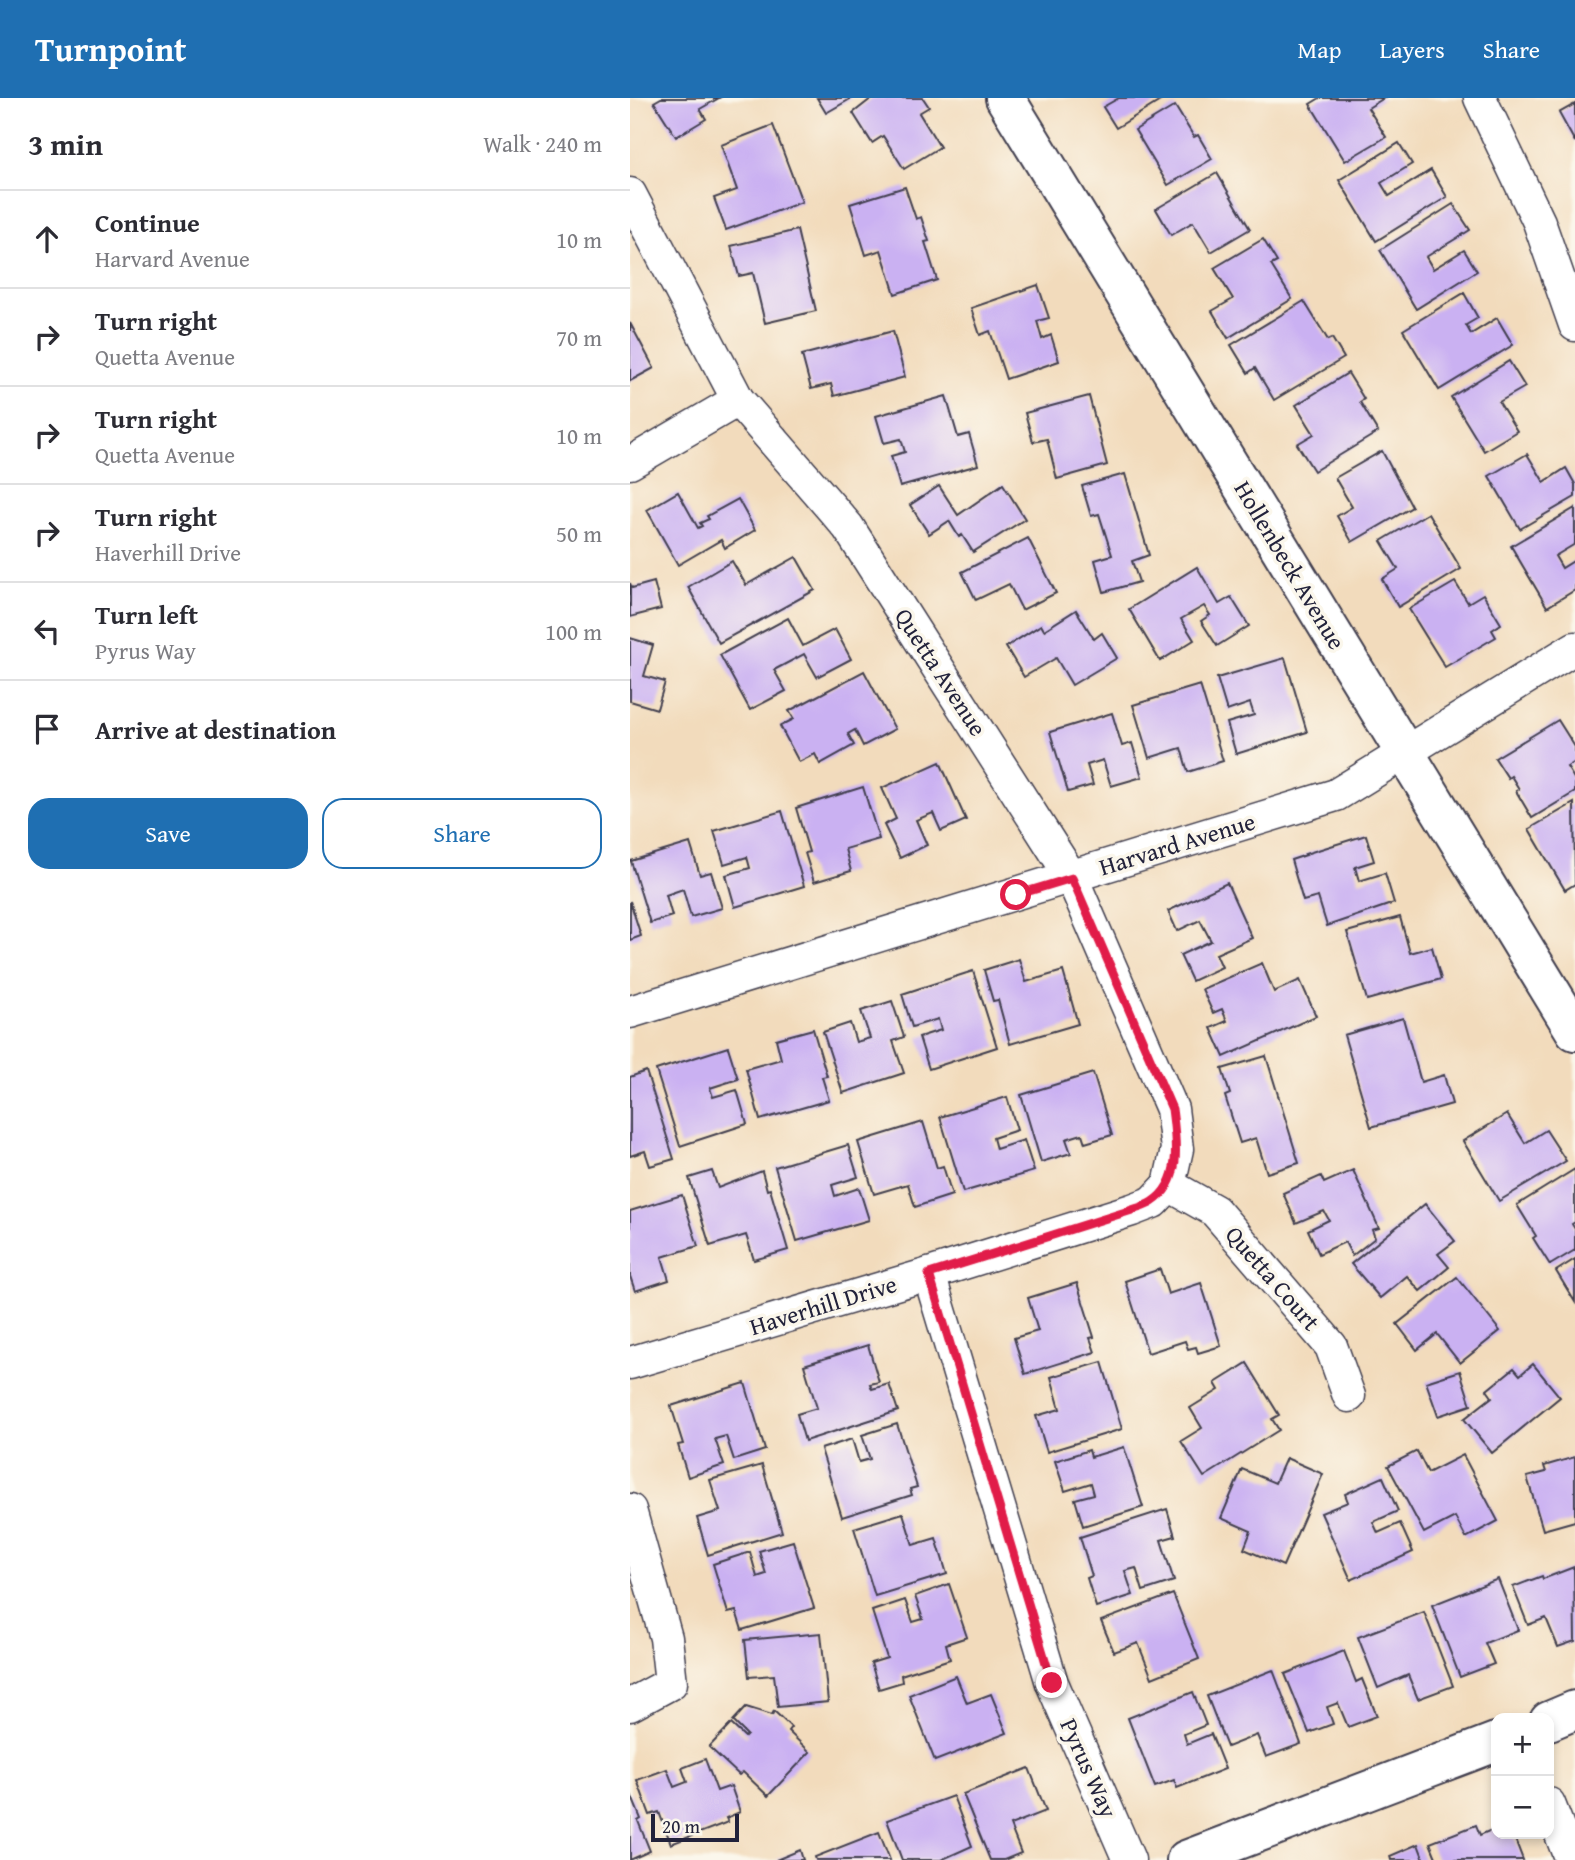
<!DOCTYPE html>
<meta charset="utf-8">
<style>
body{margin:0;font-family:"Gentium Book Plus",serif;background:#f7f7f7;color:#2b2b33}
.controls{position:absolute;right:21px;bottom:21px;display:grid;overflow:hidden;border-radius:14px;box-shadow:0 4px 10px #0003}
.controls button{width:63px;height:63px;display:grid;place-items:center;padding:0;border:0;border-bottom:2px solid #e1e1e2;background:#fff;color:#2b2b33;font:35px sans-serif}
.scale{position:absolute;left:21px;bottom:18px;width:88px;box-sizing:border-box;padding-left:7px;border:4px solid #22223b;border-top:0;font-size:19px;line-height:24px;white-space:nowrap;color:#22223b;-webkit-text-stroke:5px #fbf7ec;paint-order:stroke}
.stop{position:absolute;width:21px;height:21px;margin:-16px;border:5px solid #e11d48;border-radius:50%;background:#fff}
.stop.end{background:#e11d48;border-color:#fff;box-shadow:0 2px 7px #0008}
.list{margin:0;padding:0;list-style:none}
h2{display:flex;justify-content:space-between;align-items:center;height:91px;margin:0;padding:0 28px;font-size:30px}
h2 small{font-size:23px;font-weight:400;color:#7c7c81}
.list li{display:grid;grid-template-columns:46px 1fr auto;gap:21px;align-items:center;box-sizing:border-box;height:98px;padding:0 28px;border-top:2px solid #e1e1e2}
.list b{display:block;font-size:26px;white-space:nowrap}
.list p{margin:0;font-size:23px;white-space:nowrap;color:#7c7c81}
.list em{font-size:23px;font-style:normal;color:#7c7c81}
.actions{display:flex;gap:14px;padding:21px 28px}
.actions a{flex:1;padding:16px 0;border:2px solid #1f6fb2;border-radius:21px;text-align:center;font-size:24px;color:#1f6fb2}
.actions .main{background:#1f6fb2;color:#fff}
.icon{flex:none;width:38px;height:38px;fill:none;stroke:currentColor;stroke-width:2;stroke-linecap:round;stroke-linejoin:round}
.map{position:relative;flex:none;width:945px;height:1762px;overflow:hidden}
header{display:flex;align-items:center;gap:42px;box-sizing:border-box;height:98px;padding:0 35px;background:#1f6fb2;color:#fff}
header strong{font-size:33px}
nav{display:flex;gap:38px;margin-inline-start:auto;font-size:24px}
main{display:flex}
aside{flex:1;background:#fff}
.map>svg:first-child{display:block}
</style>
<header>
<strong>Turnpoint</strong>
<nav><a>Map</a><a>Layers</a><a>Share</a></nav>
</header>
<main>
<aside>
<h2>3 min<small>Walk · 240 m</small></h2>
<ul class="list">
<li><svg class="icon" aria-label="ahead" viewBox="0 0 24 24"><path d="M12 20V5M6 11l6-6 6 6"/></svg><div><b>Continue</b><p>Harvard Avenue</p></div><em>10 m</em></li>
<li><svg class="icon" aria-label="right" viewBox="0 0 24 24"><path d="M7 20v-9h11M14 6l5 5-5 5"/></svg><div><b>Turn right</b><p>Quetta Avenue</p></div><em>70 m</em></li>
<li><svg class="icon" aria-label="right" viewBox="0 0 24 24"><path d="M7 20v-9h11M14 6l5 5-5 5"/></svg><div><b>Turn right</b><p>Quetta Avenue</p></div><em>10 m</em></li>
<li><svg class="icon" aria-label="right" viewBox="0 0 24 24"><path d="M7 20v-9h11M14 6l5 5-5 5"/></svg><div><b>Turn right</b><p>Haverhill Drive</p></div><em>50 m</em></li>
<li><svg class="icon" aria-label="left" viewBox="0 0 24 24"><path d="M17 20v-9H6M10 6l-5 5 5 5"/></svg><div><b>Turn left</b><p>Pyrus Way</p></div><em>100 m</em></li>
<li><svg class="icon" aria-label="arrive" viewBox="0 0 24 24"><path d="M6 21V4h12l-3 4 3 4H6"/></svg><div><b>Arrive at destination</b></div></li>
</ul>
<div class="actions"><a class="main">Save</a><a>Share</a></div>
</aside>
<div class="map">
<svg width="945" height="1762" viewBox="0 0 945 1762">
<rect width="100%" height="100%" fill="#fbf7ec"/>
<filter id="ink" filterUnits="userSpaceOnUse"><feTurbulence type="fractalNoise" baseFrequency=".0143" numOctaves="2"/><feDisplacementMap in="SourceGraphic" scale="14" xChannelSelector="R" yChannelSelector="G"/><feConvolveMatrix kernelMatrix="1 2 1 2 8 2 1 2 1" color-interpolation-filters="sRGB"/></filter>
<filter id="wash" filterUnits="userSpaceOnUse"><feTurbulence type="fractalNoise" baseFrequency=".00686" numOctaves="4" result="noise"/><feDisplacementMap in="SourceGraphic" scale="28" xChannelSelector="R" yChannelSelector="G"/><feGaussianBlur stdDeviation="1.57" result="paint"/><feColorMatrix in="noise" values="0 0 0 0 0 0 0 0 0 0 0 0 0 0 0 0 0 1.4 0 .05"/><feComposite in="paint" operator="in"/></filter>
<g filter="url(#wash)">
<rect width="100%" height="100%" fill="#f2dbbc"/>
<g id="blocks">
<g fill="#cab1f2">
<path d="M31,0H89L70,11L76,21L46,39L24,4Z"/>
<path d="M187,0H222L196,15Z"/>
<path d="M242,0H293L299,9L289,15L310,49L274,71L253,38L242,45L223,15Z"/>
<path d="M489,0H535L486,30L473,9Z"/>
<path d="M690,0H754L738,10L756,39L715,63L680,6Z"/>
<path d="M945,6V44L929,15Z"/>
<path d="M545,8L564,39L568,37L582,61L538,87L505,32Z"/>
<path d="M143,27L172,104L96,132L84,100L107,92L91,47Z"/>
<path d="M769,45L782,66L751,85L759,98L801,72L817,99L746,143L709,82Z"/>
<path d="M587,75L620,131L581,154L563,124L541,137L526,111Z"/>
<path d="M275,89L286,121L291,119L299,143L295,144L307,182L265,196L251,152L236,157L220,106Z"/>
<path d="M823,106L840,132L796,159L803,171L834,152L847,173L786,211L750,152Z"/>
<path d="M167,132L186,213L135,225L123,175L109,178L101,148Z"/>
<path d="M633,141L647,164L641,167L662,201L598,240L582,213L603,201L584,170Z"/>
<path d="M408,187L419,220L407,223L412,241L421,237L429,263L376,281L360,233L350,237L341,210Z"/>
<path d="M834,195L848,220L836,227L841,236L867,220L883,247L809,292L773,232Z"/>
<path d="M674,203L698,242L702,240L714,260L644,302L625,270L618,275L601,247Z"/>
<path d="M0,225L24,270L0,283Z"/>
<path d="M263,233L275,279L204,298L201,286L181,291L172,257Z"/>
<path d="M879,263L895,289L869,304L887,333L854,353L821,299Z"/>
<path d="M718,275L734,301L730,304L748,334L684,373L667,346L684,336L666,307Z"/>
<path d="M316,298L328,339L339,336L348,367L270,389L261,358L275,354L271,341L254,345L246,318Z"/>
<path d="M459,298L477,367L427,381L417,341L403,344L395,315Z"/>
<path d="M752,353L782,409L722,444L707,418L722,409L705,380Z"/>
<path d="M897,356L914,384L936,370L945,386V399L890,431L859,378Z"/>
<path d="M495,376L519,457L502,463L509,484L474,494L465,462L482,457L469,416L461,418L452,388Z"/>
<path d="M373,386L395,421L343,454L332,437L329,439L319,423L299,436L280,407L309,388L328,417Z"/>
<path d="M48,394L68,430L72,428L70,425L79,421L77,418L108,401L125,432L95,450L91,442L48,467L17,412Z"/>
<path d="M945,410V446L925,458L932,470L945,462V492L917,509L881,448Z"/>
<path d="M798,415L831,471L768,509L752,481L768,471L751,443Z"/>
<path d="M398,440L426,495L392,512L379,486L346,502L332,474Z"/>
<path d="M166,459L185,492L89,545L58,489L102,463L116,487Z"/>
<path d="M567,469L589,506L601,499L619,528L587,548L571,523L580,517L574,508L551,521L564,542L530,563L499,511Z"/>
<path d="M24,484L31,511L0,519V485L2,490Z"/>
<path d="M825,484L838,505L853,496L871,526L862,532L866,539L815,569L779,511Z"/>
<path d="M446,512L464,541L472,535L487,560L442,587L426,560L394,579L376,549L411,527L414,532Z"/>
<path d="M158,520L173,548L205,531L221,561L187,579L174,556L144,572L156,593L120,612L90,557Z"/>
<path d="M0,540L23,547L14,578L35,584L27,611L0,603Z"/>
<path d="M655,560L677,634L606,656L597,625L624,617L620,605L597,613L587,580Z"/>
<path d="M234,573L265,631L233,648L225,632L218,636L224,647L190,666L185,656L169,664L150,628L164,621L159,613Z"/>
<path d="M570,587L593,663L558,674L551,650L519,660L503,607Z"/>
<path d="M482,615L492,648L502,645L512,679L481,688L473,662L457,667L463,687L438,694L420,634Z"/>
<path d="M928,622L945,649V664L937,669L945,682V694L902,720L886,693L889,691L881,678L878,680L865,660Z"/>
<path d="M310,664L336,722L311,733L303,715L286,722L297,747L270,760L254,727L266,721L252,690Z"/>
<path d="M233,689L249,741L215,751L221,773L184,784L175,755L179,754L166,710Z"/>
<path d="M944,705L945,786L935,792L899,731Z"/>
<path d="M152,713L174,788L105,809L96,777L120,770L117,759L94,766L84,733Z"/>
<path d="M736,737L744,763L725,769L729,783L755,775L764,805L697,828L688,799L673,803L661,762L676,757L675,756Z"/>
<path d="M60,745L70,777L81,774L92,810L61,819L53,791L36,797L42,818L20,825L1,763Z"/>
<path d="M597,785L622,840L586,856L592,869L562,883L550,857L581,843L570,822L547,833L538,813Z"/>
<path d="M0,803L11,838L0,842Z"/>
<path d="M770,819L780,855L802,849L811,881L737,902L717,834Z"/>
<path d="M389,861L396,884L433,873L448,926L380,946L368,902L363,903L354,872Z"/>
<path d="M632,865L644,894L670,882L686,918L594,959L581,930L597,923L592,911L583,915L572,891Z"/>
<path d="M343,873L367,949L299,971L289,939L311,932L308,921L282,929L272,896Z"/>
<path d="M262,903L274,939L263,943L274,975L213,995L193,934L220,925L226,944L240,940L231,913Z"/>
<path d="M773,920L791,984L814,977L822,1006L741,1029L714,937Z"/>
<path d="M183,931L197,978L192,979L199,1002L130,1022L116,971L151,961L146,941Z"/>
<path d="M98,949L108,981L80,990L83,999L107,992L117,1026L50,1048L26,972Z"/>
<path d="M636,958L669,1065L637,1075L626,1040L610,1045L595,998L600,996L592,971Z"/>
<path d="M16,973L44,1061L20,1068L15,1053L0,1058V979Z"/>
<path d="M463,975L482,1037L455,1045L452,1036L436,1041L441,1055L411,1064L391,997Z"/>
<path d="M377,999L387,1032L363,1040L366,1051L394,1042L404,1073L333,1094L310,1019Z"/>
<path d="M877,1016L895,1045L916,1032L936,1063L869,1103L833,1043Z"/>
<path d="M293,1024L307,1070L313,1068L322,1097L285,1109L278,1086L244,1096L228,1044Z"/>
<path d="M218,1047L228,1079L202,1087L205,1098L229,1090L239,1122L167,1143L145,1069Z"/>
<path d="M945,1071V1124L942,1126L945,1131V1152L920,1167L903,1140L906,1138L887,1107Z"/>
<path d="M723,1072L749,1130L742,1132L745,1140L722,1158L715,1144L689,1156L678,1132L699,1122L694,1113L666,1125L653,1095L691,1078L694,1085Z"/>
<path d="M82,1073L88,1090L132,1073L137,1092L140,1091L158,1152L124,1162L116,1137L80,1148L59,1080Z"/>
<path d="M52,1097L68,1148L32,1159L39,1182L5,1193L0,1178V1113Z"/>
<path d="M795,1106L825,1143L808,1156L819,1169L790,1193L777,1178L750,1200L721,1166Z"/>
<path d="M945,1161V1204L926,1173Z"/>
<path d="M530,1171L538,1196L571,1185L591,1248L568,1255L566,1249L558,1251L555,1243L518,1255L495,1183Z"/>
<path d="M827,1179L870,1233L830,1265L807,1236L787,1252L767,1226Z"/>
<path d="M447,1185L464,1239L460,1240L465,1254L395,1276L384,1240L408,1233L398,1200Z"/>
<path d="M238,1247L249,1284L240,1286L242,1291L259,1286L268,1313L175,1343L167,1316L187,1310L174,1267Z"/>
<path d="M472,1264L492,1331L417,1354L406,1318L430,1311L421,1279Z"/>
<path d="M617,1265L649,1317L642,1321L649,1332L574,1379L551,1343L572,1330L560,1310L589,1292L585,1285Z"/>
<path d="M903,1266L930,1299L862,1355L834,1321L862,1299L857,1292L884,1270L890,1277Z"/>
<path d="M830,1273L841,1307L808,1318L796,1284Z"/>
<path d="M115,1285L135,1352L104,1362L96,1338L85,1341L94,1367L58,1379L48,1347L53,1346L41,1308Z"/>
<path d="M267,1326L287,1389L280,1391L282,1397L212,1419L191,1351L222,1341L229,1364L240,1361L232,1337Z"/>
<path d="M494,1349L513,1409L453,1428L445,1401L464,1396L461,1385L435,1393L425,1363L459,1352L461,1359Z"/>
<path d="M787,1353L798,1375L833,1357L868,1423L836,1440L825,1419L794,1435L758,1368Z"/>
<path d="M945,1359V1423L913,1432L897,1379L916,1374L914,1368Z"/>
<path d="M656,1360L693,1376L653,1468L614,1451L621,1433L591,1420L612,1371L645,1385Z"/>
<path d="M132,1367L152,1434L78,1457L67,1420L90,1413L80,1382Z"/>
<path d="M753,1379L768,1413L743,1424L748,1435L770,1425L783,1454L721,1482L691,1415L718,1404L715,1396Z"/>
<path d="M537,1411L545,1438L531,1442L544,1483L513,1493L506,1470L495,1473L503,1497L466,1509L457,1480L462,1478L450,1439Z"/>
<path d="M273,1415L283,1447L306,1440L317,1476L245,1498L224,1430Z"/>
<path d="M163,1443L184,1510L112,1532L106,1513L98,1515L83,1466L120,1454L127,1479L136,1476L129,1453Z"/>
<path d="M944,1469L945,1543L928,1549L916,1520L898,1527L883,1489L912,1478L913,1481Z"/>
<path d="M868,1481L888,1532L855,1545L864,1566L830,1579L802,1507Z"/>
<path d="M319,1486L337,1539L316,1546L320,1561L271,1577L272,1584L249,1591L241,1565L257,1560L242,1513L275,1502L283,1524L293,1521L285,1498Z"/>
<path d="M543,1496L569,1561L522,1580L508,1545L484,1554L471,1523Z"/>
<path d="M794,1514L823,1588L788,1601L778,1577L748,1590L728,1539Z"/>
<path d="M191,1535L198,1604L148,1609L144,1577L119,1579L115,1542Z"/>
<path d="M714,1553L726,1584L732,1581L747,1618L718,1629L708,1605L697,1609L703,1626L679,1635L655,1576Z"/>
<path d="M643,1572L671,1646L636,1659L627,1637L597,1649L577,1598Z"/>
<path d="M326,1578L337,1605L361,1596L377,1635L305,1663L279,1597Z"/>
<path d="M563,1594L576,1627L554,1636L557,1646L581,1636L595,1671L547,1690L544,1682L525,1689L498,1620Z"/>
<path d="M116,1609L142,1617L144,1613L161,1629L158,1633L180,1654L138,1698L113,1674L109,1677L79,1649L101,1626L115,1639L117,1637L103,1623Z"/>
<path d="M75,1661L87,1693L101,1688L110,1714L96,1720L98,1724L41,1746L29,1714L20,1717L7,1682L37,1671L44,1689L57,1684L52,1670Z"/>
<path d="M399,1670L416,1713L380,1727L391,1755L374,1762H360L333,1696Z"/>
<path d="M0,1694L11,1721L8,1723L20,1753L0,1762Z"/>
<path d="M323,1698L342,1748L311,1762H272L257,1722Z"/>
<path d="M846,1727L850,1737L866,1730V1736H883L893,1762H807L800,1745Z"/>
<path d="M249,1734L260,1762H186L185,1759Z"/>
<path d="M788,1746L794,1762H761L760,1758Z"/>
<path d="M170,1752L173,1762H146Z"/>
</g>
</g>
</g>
<g filter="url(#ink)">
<use href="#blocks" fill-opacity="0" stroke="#413e4e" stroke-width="2"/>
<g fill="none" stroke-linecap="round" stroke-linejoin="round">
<defs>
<g id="minor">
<path d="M850,0L909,124L945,227"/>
<path d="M0,96L108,302L218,429L442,780L542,1011L547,1051L539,1087"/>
<path d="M0,365L108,302"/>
<path d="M0,914L706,697L945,550"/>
<path d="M539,1087L585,1113L701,1248L719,1298"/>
<path d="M299,1176L422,1585L499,1762"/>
<path d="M0,1265L299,1176L502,1112L523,1104L539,1087"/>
<path d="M0,1412L36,1540L41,1585L0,1607"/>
<path d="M919,1706L941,1762"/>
</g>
<g id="tertiary">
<path d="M375,0L945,933"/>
<path d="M919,1623L945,1612"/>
<path d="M556,1762L866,1644"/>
</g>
</defs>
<use href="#minor" stroke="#413e4e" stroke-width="35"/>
<use href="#tertiary" stroke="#413e4e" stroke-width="42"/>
<use href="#minor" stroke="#fff" stroke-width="32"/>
<use href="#tertiary" stroke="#fff" stroke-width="38"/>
</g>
</g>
<g fill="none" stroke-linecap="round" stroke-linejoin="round" filter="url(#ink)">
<path stroke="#e11d48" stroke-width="9" d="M386,797L442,780L542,1011C546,1042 553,1084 522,1104C516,1108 508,1110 502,1112L299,1176L422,1585"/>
</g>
<g text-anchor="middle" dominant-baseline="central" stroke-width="7" stroke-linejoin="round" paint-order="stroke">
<g font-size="24" fill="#22223b" stroke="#fbf7ec">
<text transform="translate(660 467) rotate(59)">Hollenbeck Avenue</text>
<text transform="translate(311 574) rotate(57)">Quetta Avenue</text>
<text transform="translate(547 746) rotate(-17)">Harvard Avenue</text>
<text transform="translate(643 1180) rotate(49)">Quetta Court</text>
<text transform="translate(193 1207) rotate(-17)">Haverhill Drive</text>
<text transform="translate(459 1670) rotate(66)">Pyrus Way</text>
</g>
</g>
</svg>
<div class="controls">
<button>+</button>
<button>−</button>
</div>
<div class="scale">20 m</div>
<div class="stop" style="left:386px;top:797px"></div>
<div class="stop end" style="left:422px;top:1585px"></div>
</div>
</main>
